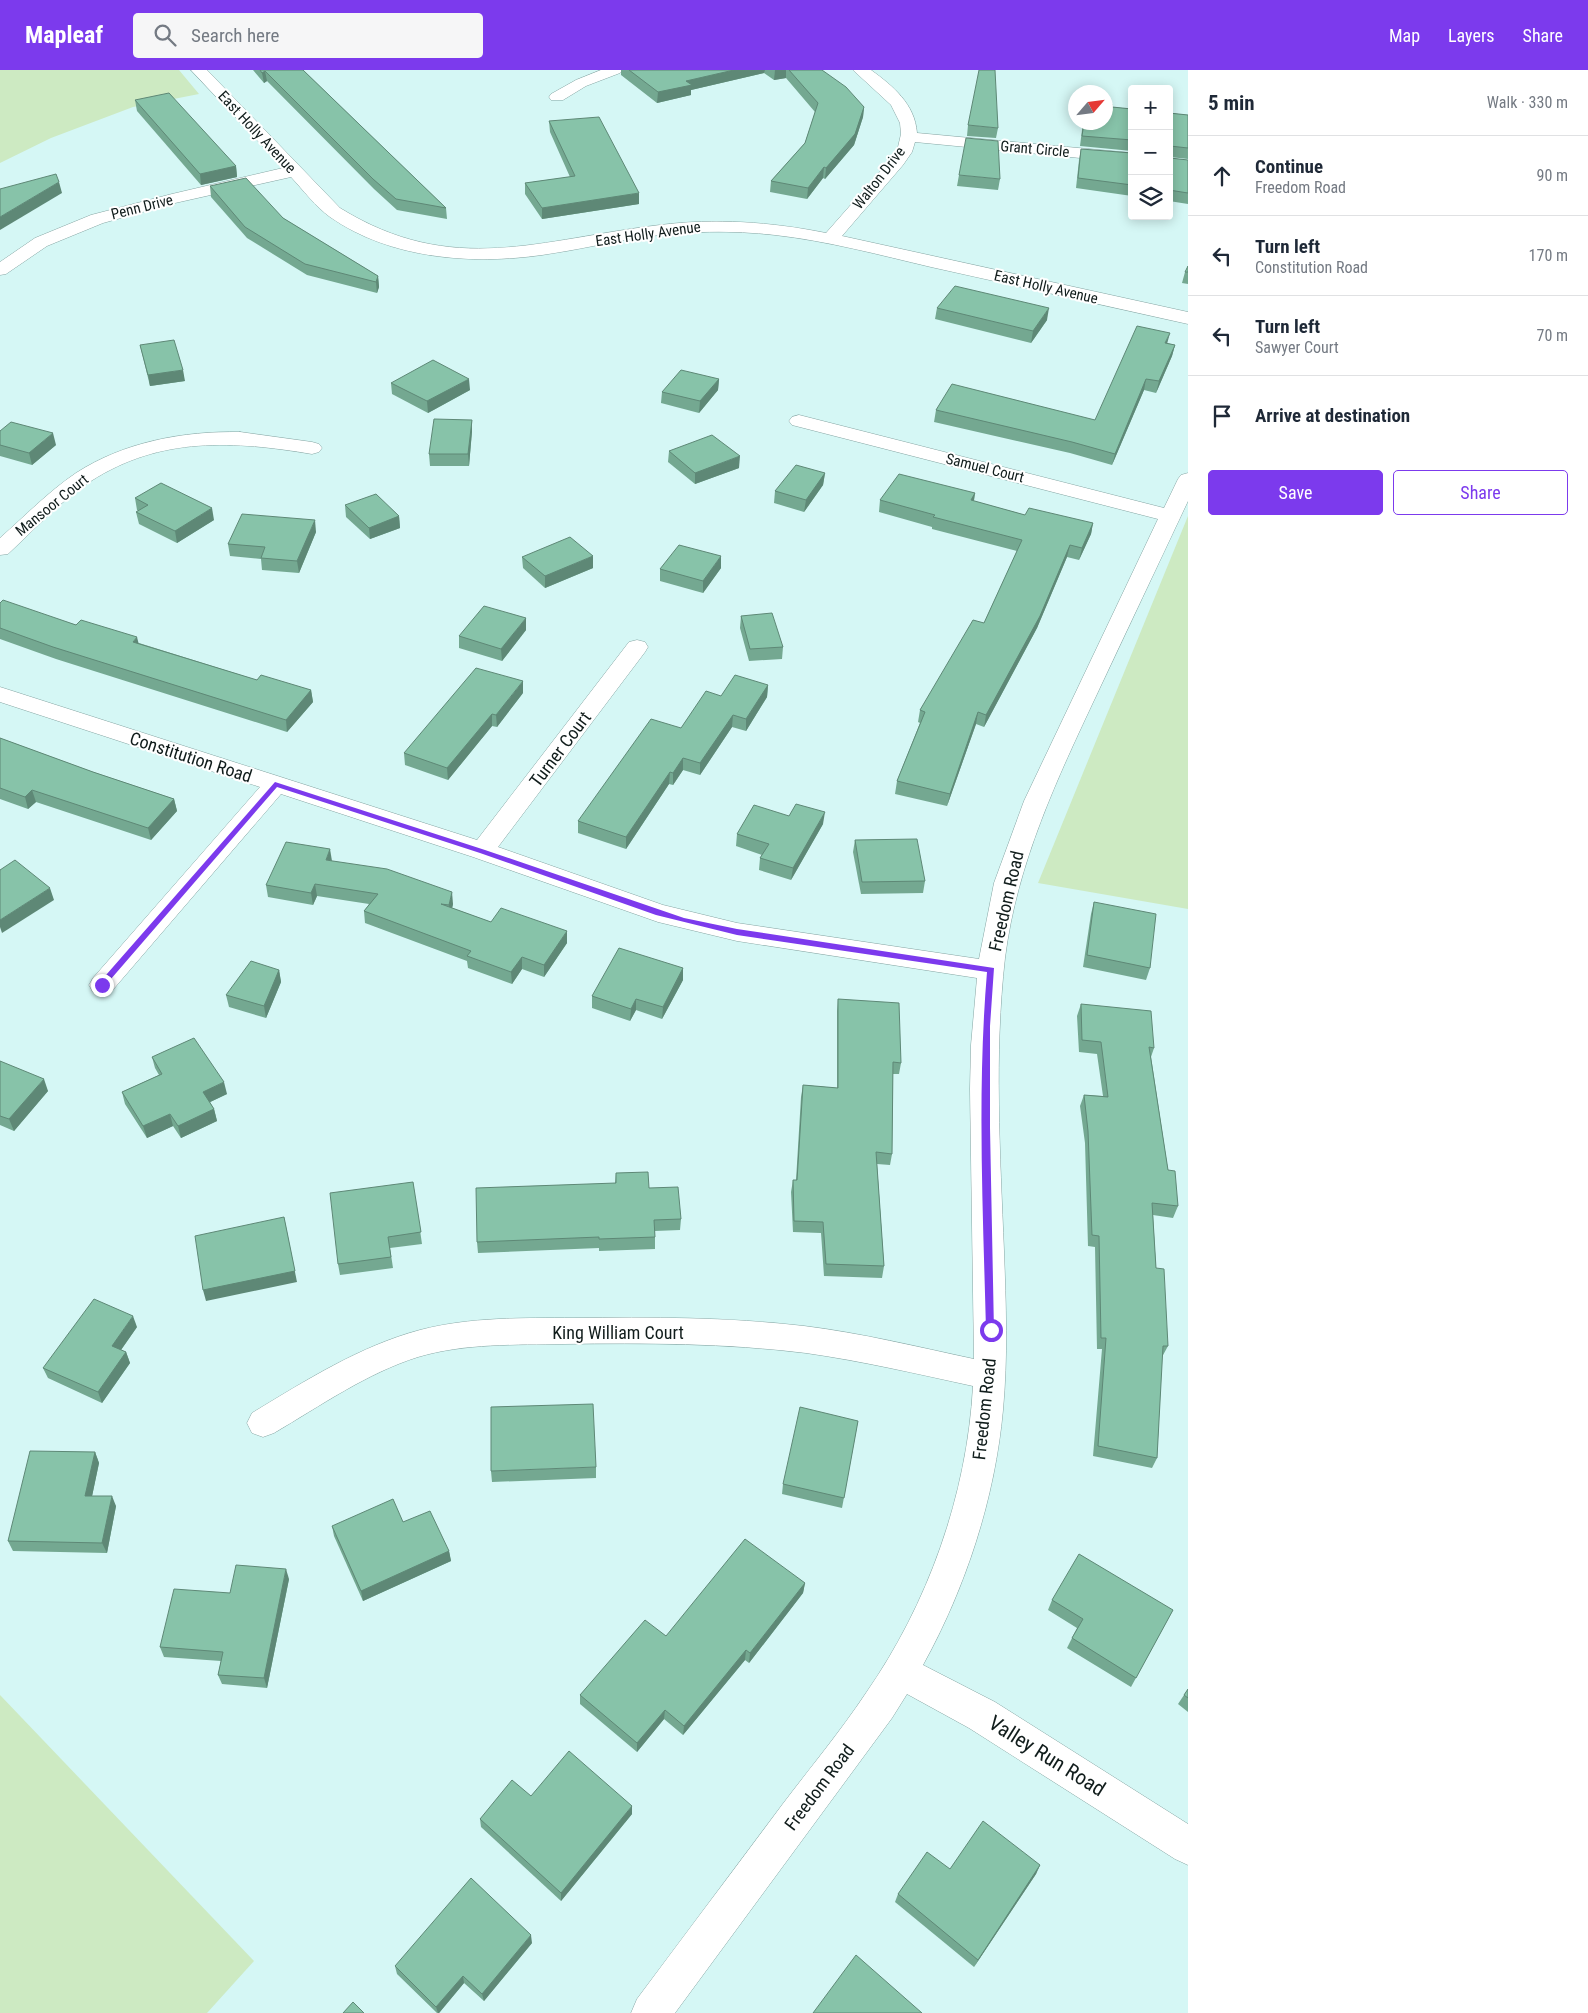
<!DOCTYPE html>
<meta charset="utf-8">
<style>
body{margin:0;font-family:"Roboto Condensed",sans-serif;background:#f6f6f7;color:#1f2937}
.controls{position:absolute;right:15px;top:15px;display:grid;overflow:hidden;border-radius:5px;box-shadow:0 2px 12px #0003}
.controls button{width:45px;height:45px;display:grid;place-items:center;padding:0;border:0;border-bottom:1px solid #e0e1e3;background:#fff;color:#1f2937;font:25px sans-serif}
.compass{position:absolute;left:1068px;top:15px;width:45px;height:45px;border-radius:50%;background:#fff;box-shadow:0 2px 12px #0003;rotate:62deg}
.stop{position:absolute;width:15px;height:15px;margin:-11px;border:4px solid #7c3aed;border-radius:50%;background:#fff}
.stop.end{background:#7c3aed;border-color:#fff;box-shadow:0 1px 5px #0008}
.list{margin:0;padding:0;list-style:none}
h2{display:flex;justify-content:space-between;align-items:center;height:65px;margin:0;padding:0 20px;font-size:21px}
h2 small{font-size:16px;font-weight:400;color:#747a83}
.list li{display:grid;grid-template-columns:32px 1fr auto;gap:15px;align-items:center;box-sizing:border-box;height:80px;padding:0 20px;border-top:1px solid #e0e1e3}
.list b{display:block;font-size:19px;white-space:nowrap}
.list p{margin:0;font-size:16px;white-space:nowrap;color:#747a83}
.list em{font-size:16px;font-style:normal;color:#747a83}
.actions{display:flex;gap:10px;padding:15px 20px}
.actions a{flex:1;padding:11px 0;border:1px solid #7c3aed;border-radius:5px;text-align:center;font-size:18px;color:#7c3aed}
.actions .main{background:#7c3aed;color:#fff}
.icon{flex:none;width:28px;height:28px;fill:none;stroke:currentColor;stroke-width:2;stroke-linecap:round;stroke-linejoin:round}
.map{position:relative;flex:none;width:1188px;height:1943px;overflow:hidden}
header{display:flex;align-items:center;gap:30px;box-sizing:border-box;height:70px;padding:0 25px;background:#7c3aed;color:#fff}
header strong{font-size:24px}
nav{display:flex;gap:28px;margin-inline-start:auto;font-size:18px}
.search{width:350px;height:45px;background:#f6f6f7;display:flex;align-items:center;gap:12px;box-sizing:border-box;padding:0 18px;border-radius:5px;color:#747a83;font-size:19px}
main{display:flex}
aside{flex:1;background:#fff}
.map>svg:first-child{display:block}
</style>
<header>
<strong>Mapleaf</strong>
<div class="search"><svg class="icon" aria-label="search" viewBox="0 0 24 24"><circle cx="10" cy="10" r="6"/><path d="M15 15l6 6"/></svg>Search here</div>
<nav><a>Map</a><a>Layers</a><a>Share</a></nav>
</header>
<main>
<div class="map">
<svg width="1188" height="1943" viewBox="0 0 1188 1943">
<rect width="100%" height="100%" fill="#d5f7f5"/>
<g fill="#cdeac2">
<path d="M0,0H179L199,24L133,37L51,68L0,93Z"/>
<path d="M1188,446V839L1038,813Z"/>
<path d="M0,1625L254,1891L207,1943H0Z"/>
</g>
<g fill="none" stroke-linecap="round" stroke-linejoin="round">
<defs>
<g id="minor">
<path d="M191,0H207L340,138C453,208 540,169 660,155C715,148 771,152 826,163L892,88L898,77L901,64L900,53L891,35L853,0H871C893,16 915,34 917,63L1132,83V93L915,72L912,82L903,95L842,166L1188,242V254C1102,235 1017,216 931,197C880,185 828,171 775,165C732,160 687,161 644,167C610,172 577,180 542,185C472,195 390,189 330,147C316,137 303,120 291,107L175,133L103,153L47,176L6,204L0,205V192L35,168L91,145L172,124L283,98Z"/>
<path d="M601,0H623L620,3L586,16L563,30H551L549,27L551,24L576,10Z"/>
<path d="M799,345L1164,438L1178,409L1181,405L1188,403V431C1158,495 1127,560 1097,624C1057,709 1017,793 1005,888C994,985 1000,1083 1004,1181C1006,1234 1008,1287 1003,1340C995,1428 966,1517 923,1595L995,1632L1188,1754V1795L1175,1789L969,1658L907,1624L892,1648L675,1943H631L637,1929C685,1864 734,1800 782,1735C810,1698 840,1662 866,1623C928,1534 967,1425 973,1316C918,1304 862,1291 806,1283C726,1273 645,1273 564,1274C516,1275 465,1273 418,1287C367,1303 320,1336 274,1363L263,1367L252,1363L247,1353L252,1343C305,1311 360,1276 420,1260C470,1247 523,1248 574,1248C651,1247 727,1247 804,1256C861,1263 918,1277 974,1289L970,1019L971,975L977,908L737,871L658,852L473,787L281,724L111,922L102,925L93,922L89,915L93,908L260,717L0,632V617L477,770L629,572L637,570L645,572L648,577L645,582L498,777L663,835L737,853L979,889L994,813L1024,731L1158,449L792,355L789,351L792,347Z"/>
<path d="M240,362L312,372L319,374L322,378L319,382L312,384C234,371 161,366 91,411C60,431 35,459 8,484L0,485V468C25,446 48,422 76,403C124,372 183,361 240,362Z"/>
</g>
</defs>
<use href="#minor" stroke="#86a5a3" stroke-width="1"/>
<use href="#minor" fill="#fff" fill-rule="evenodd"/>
</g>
<g fill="#74a891">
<path d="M253,0H303L446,138L447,149L397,140L374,119L267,11L264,13Z"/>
<path d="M621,0H822L864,37L863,47L854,75L825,109L823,108L807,129L770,122L771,111L805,73L815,42L786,8L774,10L764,3L691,20V25L657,33L621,5Z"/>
<path d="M135,30L236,96L237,107L201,115L137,41Z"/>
<path d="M1112,37L1132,39V81L1080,76L1083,52H1106Z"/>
<path d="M1169,43L1188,45V89L1170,87V88L1188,90V134L1169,131Z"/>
<path d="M549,51L639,134L542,149L525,124V113L570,107L550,62Z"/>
<path d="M968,55L998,58L996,68L967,66Z"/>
<path d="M1081,79L1132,83V126L1076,118L1079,90Z"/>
<path d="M959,105L1000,109L998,120L957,116Z"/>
<path d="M210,116L283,148L378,206L379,217L377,223L307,205L247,168L211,127Z"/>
<path d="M1188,196V214L1182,213L1185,202Z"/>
<path d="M937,238L1047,250L1031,273L935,249Z"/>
<path d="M1167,273L1175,275L1172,286L1156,323L1144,320L1112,395L1070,383L934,352L936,340L1095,350Z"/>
<path d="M140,275L185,311L150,316Z"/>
<path d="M719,309L718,320L699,343L661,333L662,322Z"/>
<path d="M391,313L470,320L428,343L392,324Z"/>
<path d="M472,350V361L469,396H430L429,384Z"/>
<path d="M0,361L56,375L32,395L0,386Z"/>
<path d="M669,381L739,398L695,414L668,392Z"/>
<path d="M825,403L823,415L804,442L774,433L775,421Z"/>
<path d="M975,423L974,431L1025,445L1093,453L1091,464L1079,490L1067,487L1037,558L984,657L976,654L947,736L895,724L897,711L920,653L918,652L920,640L984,553L1017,481L932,459V457L879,442L880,430Z"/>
<path d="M135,428L214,450L177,473L139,454L136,442L138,441L137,440Z"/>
<path d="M345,435L399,446L400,458L370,469L346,447Z"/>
<path d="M316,462L299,503L262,500L261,489L230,486L228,474Z"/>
<path d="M522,487L593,498L545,518L523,498Z"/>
<path d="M721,498L703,523L660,511V499Z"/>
<path d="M0,533L139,573L257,610L311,620L313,632L287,662L56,589L0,569Z"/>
<path d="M741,546L783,577L782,589L749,591L740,558Z"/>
<path d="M526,560L502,591L459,578V566Z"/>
<path d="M768,615L767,627L746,661L732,657L700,705L683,700L673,715L669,714L626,779L578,763V751L681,658L721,626Z"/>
<path d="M523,623L497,657L492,656L448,710L405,695L404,683Z"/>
<path d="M0,668L93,702L174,729L177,741L151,770L36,732L28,739L0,729Z"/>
<path d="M789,746L823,754L791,810L759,800L760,788L762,785L736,776L737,764Z"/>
<path d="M855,770L925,811L923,823L861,824L853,782Z"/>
<path d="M332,791L453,834L452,838L491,852L567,873L544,907L522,899L512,914L468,898L467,891L365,853L364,841L369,834L317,826L313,835L268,827L266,815Z"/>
<path d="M1094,832L1150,898L1146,910L1083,897L1091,844Z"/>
<path d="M683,898V910L662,949L636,940L630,951L592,938V926Z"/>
<path d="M279,900L281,912L266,948L229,937L226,925Z"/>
<path d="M838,929L901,993L899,1004H893L892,1084L890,1095L877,1094L884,1196L882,1208L824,1206L821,1163L793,1162L791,1122L793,1110H796L801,1027L803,1015L837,1018V941Z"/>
<path d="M1081,934L1154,978L1151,987L1168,1100L1178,1136L1173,1148L1153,1145L1156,1198L1168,1276L1162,1287L1157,1388L1152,1398L1093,1386L1102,1279H1097L1095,1177L1088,1176L1085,1073L1080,1036L1084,1025L1103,1026L1097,984L1079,982L1077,946Z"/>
<path d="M152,987L227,1024L210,1032L214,1039L217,1051L181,1068L173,1056L147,1068L125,1034L122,1022L159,1005L155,998Z"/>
<path d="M0,991L48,1021L14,1061L0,1055Z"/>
<path d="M616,1103L649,1118L681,1149L680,1160L655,1161V1179L599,1181V1178L478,1183L477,1172L615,1113Z"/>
<path d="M413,1112L422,1174L390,1178L393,1198L340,1205L338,1194Z"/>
<path d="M137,1257L121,1280L126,1282L130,1293L102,1333L48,1308L43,1298Z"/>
<path d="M858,1351L842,1438L782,1424L783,1414Z"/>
<path d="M95,1382L99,1393L92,1426L116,1436L107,1483L13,1481L8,1471Z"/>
<path d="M596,1397V1408L492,1412L491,1401Z"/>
<path d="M403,1452L449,1481L451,1491L363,1531L334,1466L332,1456Z"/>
<path d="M289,1509L267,1618L222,1614L218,1605L221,1591L164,1587L160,1577Z"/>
<path d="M805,1513L803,1523L749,1593L745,1590L683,1665L664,1649L637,1682L580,1634V1625L666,1566Z"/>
<path d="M1052,1530L1173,1540L1131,1617L1067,1578L1077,1558L1048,1540Z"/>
<path d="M1188,1619V1642L1178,1634Z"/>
<path d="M531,1726L632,1744L561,1831L481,1757L480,1749Z"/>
<path d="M1040,1795L1036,1804L974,1897L895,1832L898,1824L950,1799Z"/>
<path d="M532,1873L484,1931L464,1913L439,1943H437L397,1904L395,1896Z"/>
</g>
<g fill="#5e8876">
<path d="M734,0H765L764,3L691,20V25L657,33L658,22L686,11Z"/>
<path d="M775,0H786V8L774,10Z"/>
<path d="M265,1L267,11L264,13L262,3Z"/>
<path d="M864,37L863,47L854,75L825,109L826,98Z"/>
<path d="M236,96L237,107L201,115L200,104Z"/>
<path d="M824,97L823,108L807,129L808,118Z"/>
<path d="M59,112L62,123L0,160V147Z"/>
<path d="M639,123V134L542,149V138Z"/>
<path d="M378,206L379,217L377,223L376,212Z"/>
<path d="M1049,238L1047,250L1031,273L1033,261Z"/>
<path d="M1170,263L1167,274L1165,273Z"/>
<path d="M1175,275L1172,286L1156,323L1159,311Z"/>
<path d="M183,300L185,311L150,316L148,305Z"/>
<path d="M469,309L470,320L428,343L427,331Z"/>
<path d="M719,309L718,320L699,343L700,331Z"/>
<path d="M1146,309L1144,320L1112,395L1115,384Z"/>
<path d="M472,350V361L469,396L468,384Z"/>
<path d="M53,363L56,375L32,395L29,383Z"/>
<path d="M740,386L739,398L695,414V403Z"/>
<path d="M825,403L823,415L804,442L806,430Z"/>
<path d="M975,423L973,435L971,430Z"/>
<path d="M212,438L214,450L177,473L175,461Z"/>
<path d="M399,446L400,458L370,469L369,458Z"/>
<path d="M315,450L316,462L299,503L297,491Z"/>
<path d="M1093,453L1091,464L1079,490L1082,478Z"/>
<path d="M1070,475L1067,487L1037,558L984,657L986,645Z"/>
<path d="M593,486V498L545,518V506Z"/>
<path d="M721,486V498L703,523V511Z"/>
<path d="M526,548V560L502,591L501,579Z"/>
<path d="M137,567L140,579L133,572Z"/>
<path d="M523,611V623L497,657L496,645Z"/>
<path d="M768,615L767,627L746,661V649Z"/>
<path d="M311,620L313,632L287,662L286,650Z"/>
<path d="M978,642L976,654L947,736L950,724Z"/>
<path d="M492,644V656L448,710L447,698Z"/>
<path d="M733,645L732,657L700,705V693Z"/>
<path d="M683,688V700L673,715V703Z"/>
<path d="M670,702L669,714L626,779V767Z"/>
<path d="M32,720L36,732L28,739L25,727Z"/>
<path d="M174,729L177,741L151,770L148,758Z"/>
<path d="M825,742L823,754L791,810L793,798Z"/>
<path d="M330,779L332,791L326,790Z"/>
<path d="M315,814L317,826L313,835L311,823Z"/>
<path d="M50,818L54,830L2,863L0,857V850Z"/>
<path d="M452,822L453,834L450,847L449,835Z"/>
<path d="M567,861V873L544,907V895Z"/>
<path d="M522,887V899L512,914L511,902Z"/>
<path d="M683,898V910L662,949L663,937Z"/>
<path d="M279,900L281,912L266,948L264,936Z"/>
<path d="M636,929V940L630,951L631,939Z"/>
<path d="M44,1009L48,1021L14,1061L9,1049Z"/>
<path d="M224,1012L227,1024L206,1034L203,1022Z"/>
<path d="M214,1039L217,1051L181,1068L178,1056Z"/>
<path d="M170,1044L173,1056L147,1068L143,1056Z"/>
<path d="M284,1147L297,1212L206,1231L203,1220Z"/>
<path d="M133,1246L137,1257L116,1287L112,1276Z"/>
<path d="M126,1282L130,1293L102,1333L98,1322Z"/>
<path d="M95,1382L99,1393L90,1436L85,1426Z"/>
<path d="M112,1426L116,1436L107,1483L102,1473Z"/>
<path d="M449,1481L451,1491L363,1531L361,1521Z"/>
<path d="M286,1499L289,1509L267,1618L264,1608Z"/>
<path d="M805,1513L803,1523L749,1593L750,1583Z"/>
<path d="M746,1580L745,1590L683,1665L684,1656Z"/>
<path d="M665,1640L664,1649L637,1682V1673Z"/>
<path d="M632,1736V1744L561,1831V1823Z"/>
<path d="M1040,1795L1036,1804L974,1897L978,1890Z"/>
<path d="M531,1865L532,1873L484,1931L482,1924Z"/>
<path d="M463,1906L464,1913L439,1943H438L436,1937Z"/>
</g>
<g fill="#87c3a9" stroke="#5e8876">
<path d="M260,0H303L446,138L396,129L373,109L265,1L262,3Z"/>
<path d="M629,0H734L686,11L692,15L658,22Z"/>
<path d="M789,0H822L846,17L864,37L855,64L826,98L824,97L808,118L771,111L805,73L818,33Z"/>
<path d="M979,0H995L998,58L968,55Z"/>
<path d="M169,23L236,96L200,104L135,30Z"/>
<path d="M1106,33L1112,34V37L1132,39V70L1082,66L1084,52H1106Z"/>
<path d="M1169,43L1188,45V78L1170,76V88L1188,90V123L1169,120Z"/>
<path d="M599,47L639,123L542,138L525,113L575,106L549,51Z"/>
<path d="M966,68L998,71L1000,109L959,105Z"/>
<path d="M1081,79L1132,83V115L1078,108Z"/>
<path d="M56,104L59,112L0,147V119Z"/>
<path d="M246,108L283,148L378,206L376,212L305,194L245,157L210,116Z"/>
<path d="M1188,196V202H1185Z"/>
<path d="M955,216L1049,238L1033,261L937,238Z"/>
<path d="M1137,256L1170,263L1165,273L1175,275L1159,311L1146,309L1115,384L1072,372L936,340L952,314L1095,350Z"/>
<path d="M174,270L183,300L148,305L140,275Z"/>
<path d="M433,290L469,309L427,331L391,313Z"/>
<path d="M681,300L719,309L700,331L662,322Z"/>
<path d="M434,349L472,350L468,384H429Z"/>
<path d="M11,352L53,363L29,383L0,375V361Z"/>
<path d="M712,365L740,386L695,403L669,381Z"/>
<path d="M796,395L825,403L806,430L775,421Z"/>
<path d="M899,404L975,423L971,430L1025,445L1029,438L1093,453L1082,478L1070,475L1040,546L986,645L978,642L950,724L897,711L925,642L920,640L973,550L984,553L1022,470L933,447L935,445L880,430Z"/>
<path d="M161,413L212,438L175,461L136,442L148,435L135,428Z"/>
<path d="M376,424L399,446L369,458L345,435Z"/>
<path d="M242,444L315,450L297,491L261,488L265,477L228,474Z"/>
<path d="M570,467L593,486L545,506L522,487Z"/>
<path d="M679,475L721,486L703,511L660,499Z"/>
<path d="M3,530L76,555L81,550L137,567L133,572L257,610L261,605L311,620L286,650L53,577L0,558V533Z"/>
<path d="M484,536L526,548L501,579L459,566Z"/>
<path d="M772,543L783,577L750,579L741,546Z"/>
<path d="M476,598L523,611L496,645L492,644L447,698L404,683Z"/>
<path d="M735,605L768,615L746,649L733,645L700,693L683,688L673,703L670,702L626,767L578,751L651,649L681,658L706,621L721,626Z"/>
<path d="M0,668L93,702L174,729L148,758L32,720L25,727L0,718Z"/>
<path d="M796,734L825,742L793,798L760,788L769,774L737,764L754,735L789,746Z"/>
<path d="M917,769L925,811L862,812L855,770Z"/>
<path d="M286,772L330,779L326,790L387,799L452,822L449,835L441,834L491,852L501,838L567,861L544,895L522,887L511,902L467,886L471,881L364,841L378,824L315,814L311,823L266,815Z"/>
<path d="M15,790L50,818L0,850V800Z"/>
<path d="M1094,832L1156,844L1150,898L1087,885Z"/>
<path d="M619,878L683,898L663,937L636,929L631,939L592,926Z"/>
<path d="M251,891L279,900L264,936L226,925Z"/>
<path d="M838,929L899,933L901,993L893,992L892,1084L876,1082L884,1196L826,1194L823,1152L794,1151L793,1110H797L803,1015L838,1018Z"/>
<path d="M1081,934L1151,941L1154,978L1149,977L1168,1100L1175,1101L1178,1136L1152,1133L1156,1198L1164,1199L1168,1276H1163L1157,1388L1098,1376L1106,1268H1101L1099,1166L1092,1165L1088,1061L1084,1025L1108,1027L1101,972L1082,970Z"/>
<path d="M194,968L224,1012L203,1022L214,1039L178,1056L170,1044L143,1056L122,1022L162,1004L152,987Z"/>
<path d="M0,991L44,1009L9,1049L0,1046Z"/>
<path d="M648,1102L649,1118L678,1117L681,1149L654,1150L655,1167L599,1169V1167L477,1172L476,1118L616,1113V1103Z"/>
<path d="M413,1112L421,1162L388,1167L391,1187L338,1194L330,1123Z"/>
<path d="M284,1147L295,1201L203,1220L195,1166Z"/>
<path d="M94,1229L133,1246L112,1276L126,1282L98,1322L43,1298Z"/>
<path d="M593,1334L596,1397L491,1401V1337Z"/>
<path d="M800,1337L858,1351L844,1428L783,1414Z"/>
<path d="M30,1381L95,1382L85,1426H112L102,1473L8,1471Z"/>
<path d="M393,1429L403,1452L430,1441L449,1481L361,1521L332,1456Z"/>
<path d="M745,1469L805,1513L750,1583L746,1580L684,1656L665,1640L637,1673L580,1625L645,1550L666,1566Z"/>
<path d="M1079,1484L1173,1540L1136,1608L1072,1568L1083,1549L1052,1530Z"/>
<path d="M236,1495L286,1499L264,1608L218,1605L223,1582L160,1577L174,1519L230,1523Z"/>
<path d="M1188,1619V1628L1184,1625Z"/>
<path d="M569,1681L632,1736L561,1823L480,1749L512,1710L531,1726Z"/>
<path d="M983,1751L1040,1795L978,1890L898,1824L927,1782L950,1799Z"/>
<path d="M471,1808L531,1865L482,1924L463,1906L436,1937L395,1896Z"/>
<path d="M856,1885L922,1943H813Z"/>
<path d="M353,1932L364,1943H343Z"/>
</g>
<path fill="#7c3aed" d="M275,712L485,780L684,848L737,859L994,898L990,956V1058L994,1262H987L986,1260C983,1141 977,1021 987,902L737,865L656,845L480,783L277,717L104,917H99V913Z"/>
<g text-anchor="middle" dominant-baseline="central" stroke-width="4" stroke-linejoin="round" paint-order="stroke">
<g font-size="15" fill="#101c1b" stroke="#fff">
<text transform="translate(257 62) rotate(47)">East Holly Avenue</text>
<text transform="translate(1035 79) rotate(5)">Grant Circle</text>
<text transform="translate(879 108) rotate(-52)">Walton Drive</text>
<text transform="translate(142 137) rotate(-14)">Penn Drive</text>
<text transform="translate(648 164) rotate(-8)">East Holly Avenue</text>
<text transform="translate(1046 217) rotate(13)">East Holly Avenue</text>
<text transform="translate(985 398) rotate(14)">Samuel Court</text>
<text transform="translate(52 435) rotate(-39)">Mansoor Court</text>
</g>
<g font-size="18" fill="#101c1b" stroke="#fff">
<text transform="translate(560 679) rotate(-53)">Turner Court</text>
<text transform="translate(191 687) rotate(18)">Constitution Road</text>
<text transform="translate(1006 831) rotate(-77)">Freedom Road</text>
<text x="618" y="1262">King William Court</text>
<text transform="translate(984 1339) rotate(-84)">Freedom Road</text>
<text transform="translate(819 1717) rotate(-53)">Freedom Road</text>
</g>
<g font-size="21" fill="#101c1b" stroke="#fff">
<text transform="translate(1047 1686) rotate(32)">Valley Run Road</text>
</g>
</g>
</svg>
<div class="controls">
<button>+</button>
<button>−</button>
<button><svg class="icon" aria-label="layers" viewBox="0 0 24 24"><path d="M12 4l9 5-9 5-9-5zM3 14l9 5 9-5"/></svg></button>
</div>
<svg class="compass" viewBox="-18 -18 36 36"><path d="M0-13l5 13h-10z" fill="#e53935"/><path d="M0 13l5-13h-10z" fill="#747a83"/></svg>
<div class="stop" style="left:991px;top:1260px"></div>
<div class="stop end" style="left:102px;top:915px"></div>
</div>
<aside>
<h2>5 min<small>Walk · 330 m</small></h2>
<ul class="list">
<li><svg class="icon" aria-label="ahead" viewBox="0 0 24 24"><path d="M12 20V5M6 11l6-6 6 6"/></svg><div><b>Continue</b><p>Freedom Road</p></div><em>90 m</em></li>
<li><svg class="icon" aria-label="left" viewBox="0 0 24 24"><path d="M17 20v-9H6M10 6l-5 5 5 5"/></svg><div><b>Turn left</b><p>Constitution Road</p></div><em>170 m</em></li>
<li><svg class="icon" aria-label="left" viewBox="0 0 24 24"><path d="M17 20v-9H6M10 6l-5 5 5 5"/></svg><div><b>Turn left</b><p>Sawyer Court</p></div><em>70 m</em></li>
<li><svg class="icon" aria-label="arrive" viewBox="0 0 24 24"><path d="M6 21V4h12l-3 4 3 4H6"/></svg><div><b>Arrive at destination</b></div></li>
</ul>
<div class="actions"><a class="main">Save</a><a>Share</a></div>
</aside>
</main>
